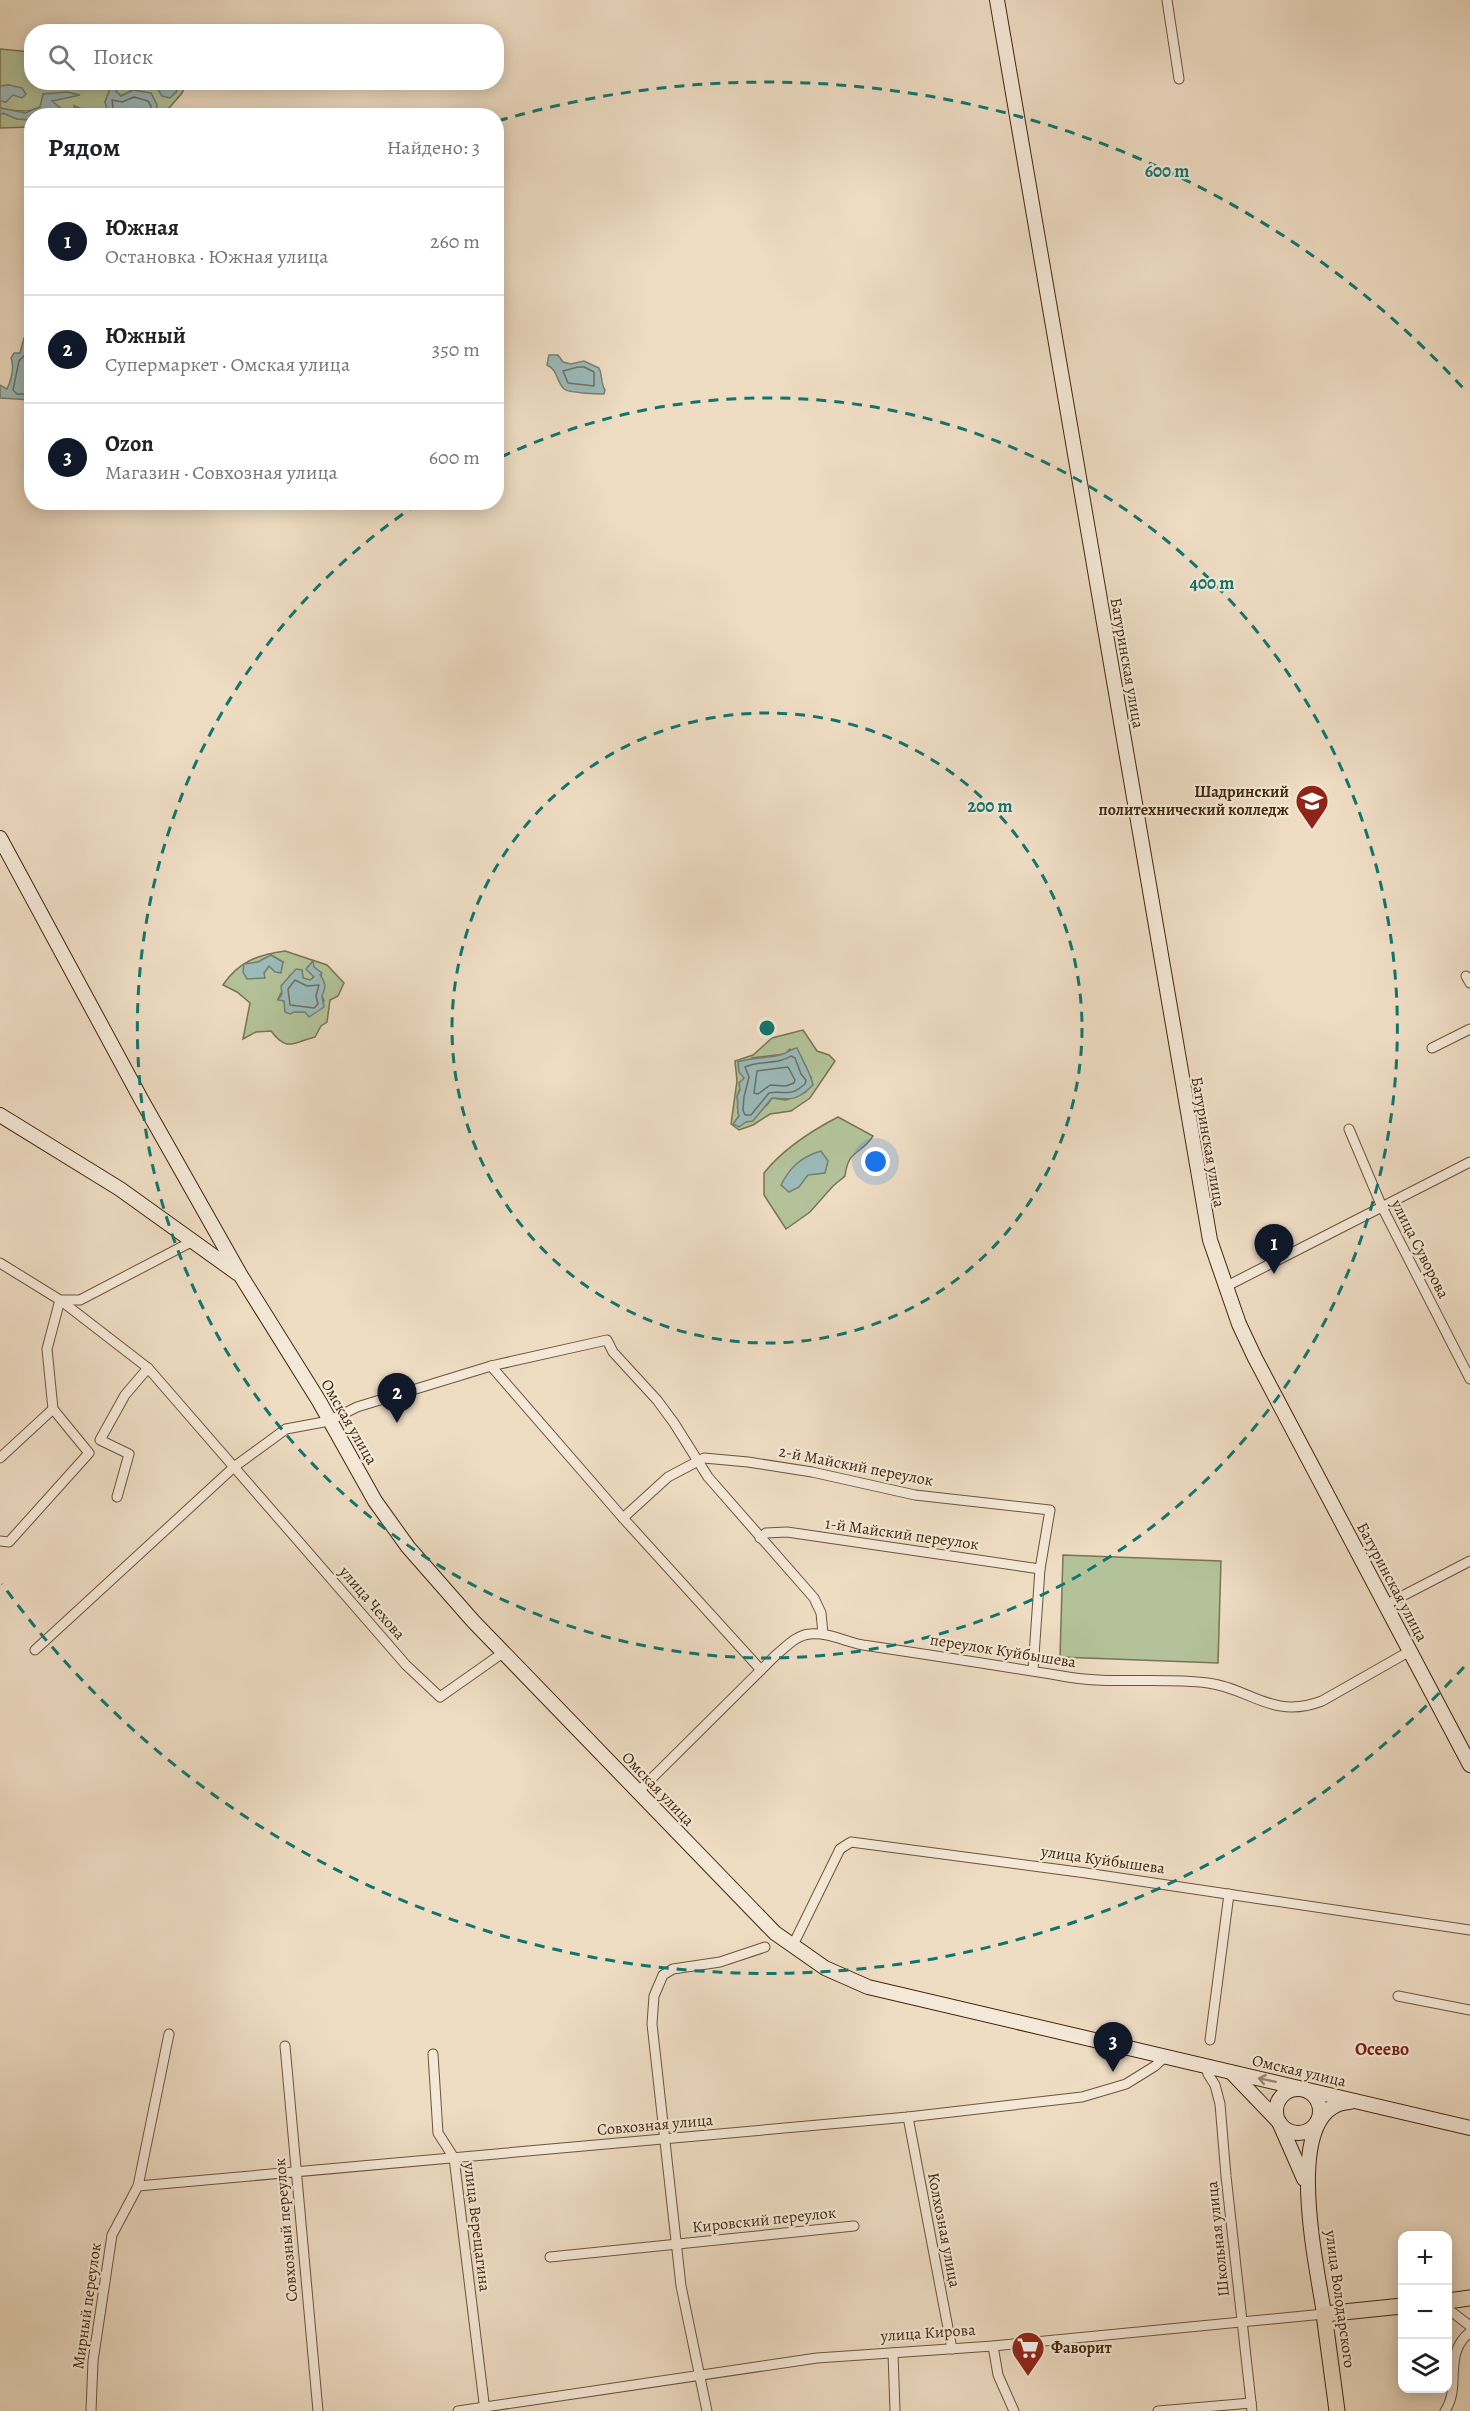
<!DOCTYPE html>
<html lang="ru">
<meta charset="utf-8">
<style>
body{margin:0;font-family:Alegreya,serif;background:#f2f2f2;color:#202124}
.controls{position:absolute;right:18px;bottom:18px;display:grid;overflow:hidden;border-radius:12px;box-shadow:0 3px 15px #0003}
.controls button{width:54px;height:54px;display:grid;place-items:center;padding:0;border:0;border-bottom:2px solid #e0e0e0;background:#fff;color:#202124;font:30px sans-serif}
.you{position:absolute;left:876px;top:1162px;width:21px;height:21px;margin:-15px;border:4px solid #fff;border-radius:50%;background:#1a73e8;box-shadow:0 0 0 9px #1a73e833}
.badge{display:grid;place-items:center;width:39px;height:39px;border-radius:50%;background:#111827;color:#fff;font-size:20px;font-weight:700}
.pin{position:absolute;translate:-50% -50px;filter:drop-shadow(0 2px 3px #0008)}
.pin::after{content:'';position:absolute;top:32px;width:21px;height:18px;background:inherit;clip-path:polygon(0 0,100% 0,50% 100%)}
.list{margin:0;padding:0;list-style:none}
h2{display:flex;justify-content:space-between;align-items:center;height:78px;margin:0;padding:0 24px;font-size:26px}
h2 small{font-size:20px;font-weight:400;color:#757577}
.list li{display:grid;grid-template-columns:39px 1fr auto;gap:18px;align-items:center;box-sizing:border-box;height:108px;padding:0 24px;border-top:2px solid #e0e0e0}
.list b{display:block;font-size:22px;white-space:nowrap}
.list p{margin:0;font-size:20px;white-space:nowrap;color:#757577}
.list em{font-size:20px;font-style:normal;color:#757577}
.icon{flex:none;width:33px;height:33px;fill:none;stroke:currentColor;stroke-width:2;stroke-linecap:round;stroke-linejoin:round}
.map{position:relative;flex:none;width:1470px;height:2411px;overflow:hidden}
.search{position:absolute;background:#fff;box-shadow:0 3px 15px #0003;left:24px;top:24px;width:480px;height:66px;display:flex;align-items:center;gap:15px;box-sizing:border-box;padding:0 21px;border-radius:24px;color:#757577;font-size:22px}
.panel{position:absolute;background:#fff;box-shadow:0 3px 15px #0003;left:24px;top:108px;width:480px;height:402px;border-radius:24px}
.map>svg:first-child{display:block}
</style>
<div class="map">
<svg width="1470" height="2411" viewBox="0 0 1470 2411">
<rect width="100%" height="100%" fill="#eedcc3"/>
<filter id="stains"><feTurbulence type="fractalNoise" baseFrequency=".00333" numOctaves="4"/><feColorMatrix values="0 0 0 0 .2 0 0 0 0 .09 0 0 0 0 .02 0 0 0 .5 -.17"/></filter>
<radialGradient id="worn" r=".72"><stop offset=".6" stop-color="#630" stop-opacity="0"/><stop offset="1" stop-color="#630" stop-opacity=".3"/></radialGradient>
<g fill="#b3c299" stroke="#7a7452" stroke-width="1.5" fill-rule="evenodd">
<path d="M0,49L31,52L32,82L154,83L155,85L176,92L179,83H186L182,93L163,115H146L156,113L145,94L133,90L121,96L111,87L105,102L110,115H95L97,112L85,110L74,106L77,115H40L50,109L63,110L51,101L78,95L67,92C39,108 34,116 0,108V101L6,102L9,85L0,86Z"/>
<path d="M3,113L17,119H31V127L0,128V115Z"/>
<path d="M285,951L327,965L344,983L338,996L330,1000L327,1022L321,1026L315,1037C293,1042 288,1053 271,1031L256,1032L243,1039L250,1003L237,992L223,985C239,961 258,955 285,951ZM271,955L283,962L269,966L264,973L244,965L258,962ZM312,962L313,967L321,973L322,996L324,1001L306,1012H294L284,1001L278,999L290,975L302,970L303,978L309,981L314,977L307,969Z"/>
<path d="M803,1030L817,1051L829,1055L835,1061L810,1098L791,1111L770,1114L753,1125L739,1130L731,1124L737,1081L735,1061L753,1055L772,1038ZM790,1049L802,1060L806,1071L811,1077L806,1092L786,1100L772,1098L767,1105L733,1124L739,1116C736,1109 739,1104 737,1096L752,1058L785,1054Z"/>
<path d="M838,1117L873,1136C861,1155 848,1149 845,1176L833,1186L810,1212L786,1229L764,1195V1173C783,1149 811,1131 838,1117Z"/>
<path d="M1063,1555L1221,1561L1218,1663L1060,1657Z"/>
</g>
<g fill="#9bbab9" stroke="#777f73" stroke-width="1.5">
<path d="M154,83V82L179,83L176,92L170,98L162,96Z"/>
<path d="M9,85L22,88L26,94L22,98L13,95L6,102L0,101V86Z"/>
<path d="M111,86L121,96L133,90L151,93L157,105L156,114L109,115L105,102Z"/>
<path d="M67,92L80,95L52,101L64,111L50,109L40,115L32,116L29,120L17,119L3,113L0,115V108L25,113L40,107L43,94Z"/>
<path d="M31,324V400L0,398V385L7,389C11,380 15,368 11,358L14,353H20L24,338L28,335V326Z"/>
<path d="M549,355H558L563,362L571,364L584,361L599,368C603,376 600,382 605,390L604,394C597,394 569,393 564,389C556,381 558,370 547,365Z"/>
<path d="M271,955L283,962L281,973L275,972L269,966L264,973L265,978L247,979L243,972L244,964L258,962Z"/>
<path d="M313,961L314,967L322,973L320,975C326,983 326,987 322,996L324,1007L309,1017L305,1012H294L290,1014L285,1012L284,1001L278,1000L282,994L281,986L296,969L302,970L303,978L310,980L314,977L306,969Z"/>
<path d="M797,1048C802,1059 811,1074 813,1085C798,1100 792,1100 772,1098L753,1121L746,1122L739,1127L733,1124L739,1116C736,1109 739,1104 737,1096L740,1090L739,1083L744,1078L739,1072L738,1062C752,1057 769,1059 783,1054C789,1052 791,1049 797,1048Z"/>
<path d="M821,1151L828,1161L825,1173L808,1175L799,1187L789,1192L781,1185C790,1167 801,1157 821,1151Z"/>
</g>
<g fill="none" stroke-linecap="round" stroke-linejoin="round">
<g stroke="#6e7062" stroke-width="1.5">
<path d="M114,116L112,100L122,102L134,97L148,101L151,106L150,116"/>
<path d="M32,340L25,355L19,361L13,390L17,394H32"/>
<path d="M578,367H584L594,372V386L568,383L563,371Z"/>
<path d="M295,980L307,986L319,985L316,996L318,1004L314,1008L290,1005L288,989Z"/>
<path d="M791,1056L795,1058L801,1074L806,1080L805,1084C789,1098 786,1090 769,1093L751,1115H745L743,1110L744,1097L749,1077L745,1067C759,1060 778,1065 791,1056Z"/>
<path d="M788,1067L795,1080L794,1083L786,1086L770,1085L758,1094L754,1093L757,1071Z"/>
</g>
<defs>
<g id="street">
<path d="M1167,0L1179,79"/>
<path d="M1466,976L1470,983"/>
<path d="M1432,1048L1470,1029"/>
<path d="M1349,1129L1382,1207L1470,1379"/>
<path d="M0,1263L60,1300H80L193,1241"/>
<path d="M1225,1287L1470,1162"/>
<path d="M491,1366L623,1518L761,1670"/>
<path d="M0,1458L53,1409"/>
<path d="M117,1497L129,1454L100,1440L125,1395L148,1368"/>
<path d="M623,1518L668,1477L704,1458L748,1462L812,1472L915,1495L1050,1510L1040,1569L1033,1670"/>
<path d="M760,1538L766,1533L787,1532L1040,1569"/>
<path d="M0,1541L9,1542L89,1453L53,1409L47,1349L60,1300L148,1368L406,1665L440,1697L504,1652"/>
<path d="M1385,1605L1470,1561"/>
<path d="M35,1650L234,1467L286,1429L329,1421L357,1407L491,1366L607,1340L613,1352L657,1400L674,1423L708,1477L814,1598L821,1613L823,1634"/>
<path d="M638,1792L776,1655C786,1647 796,1635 810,1634C828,1632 846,1642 863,1645C930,1655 996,1665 1062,1676C1110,1685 1159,1677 1208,1683C1250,1688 1272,1720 1322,1701L1410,1651"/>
<path d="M792,1947L840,1849L851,1842L1086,1873L1470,1930"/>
<path d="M1398,1996L1470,2010"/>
<path d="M1210,2040L1229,1894"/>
<path d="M285,2046L318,2411"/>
<path d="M433,2054L438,2133L454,2158L485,2411"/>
<path d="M1206,2067L1208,2074L1215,2085L1220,2104L1226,2176L1252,2411"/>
<path d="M908,2117L952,2349"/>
<path d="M138,2186L908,2117L1082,2097L1126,2084L1155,2066L1165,2057"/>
<path d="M550,2257L854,2226"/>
<path d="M1448,2309L1470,2326"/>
<path d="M993,2346L998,2375L1014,2411"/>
<path d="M893,2353L895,2411"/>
<path d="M91,2411L93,2361L112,2235L138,2186L169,2034"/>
<path d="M458,2411L817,2358L993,2346L1324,2314"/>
<path d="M707,2411L681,2286L652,2024L654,1996L663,1975L673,1969L720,1962L765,1947"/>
<path d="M1158,2411L1251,2403"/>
<path d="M1445,2411C1462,2386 1442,2355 1470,2332"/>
</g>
<g id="secondary">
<path d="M997,0L1210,1240L1239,1324L1255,1358L1470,1765"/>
<path d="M0,838L141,1099L241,1276L319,1401L375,1501L408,1547L473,1621L775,1933L825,1968L868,1987L1470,2128"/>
<path d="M0,1115L120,1189L237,1273"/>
<path d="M1232,2073L1279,2122L1304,2179"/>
<circle cx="1298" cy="2111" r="22"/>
<path d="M1324,2314C1318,2270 1279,2105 1350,2102"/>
</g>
<g id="primary">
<path d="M1448,2301L1470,2298"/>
<path d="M1337,2411L1324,2314L1402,2306"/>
</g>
</defs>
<use href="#street" stroke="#6d5438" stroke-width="11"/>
<use href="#secondary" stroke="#42260a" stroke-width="16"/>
<use href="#primary" stroke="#42260a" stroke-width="17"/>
<use href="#street" stroke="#f4e8d8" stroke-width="9"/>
<use href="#secondary" stroke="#f4e8d8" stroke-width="14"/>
<use href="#primary" stroke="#eedcc3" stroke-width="15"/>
</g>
<defs><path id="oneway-shaft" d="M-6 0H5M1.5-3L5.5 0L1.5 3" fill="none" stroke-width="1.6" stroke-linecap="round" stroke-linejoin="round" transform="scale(1.5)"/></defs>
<use stroke="#9b8771" href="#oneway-shaft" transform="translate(1267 2080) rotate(-168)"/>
<g fill="none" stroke="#0f766e" stroke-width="3" stroke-dasharray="10 8">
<circle cx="767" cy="1028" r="315"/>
<path d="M501 457A630 630 0 1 1 419 503"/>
<path d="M1464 1667A946 946 0 0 1 2 1584M498 121A946 946 0 0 1 1464 389"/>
</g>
<defs>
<symbol id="university-pin" viewBox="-11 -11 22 30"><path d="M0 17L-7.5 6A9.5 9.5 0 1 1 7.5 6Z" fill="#8f2418" stroke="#f4e8d8"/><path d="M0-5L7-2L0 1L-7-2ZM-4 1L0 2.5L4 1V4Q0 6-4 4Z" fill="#fff"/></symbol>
<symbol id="supermarket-pin" viewBox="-11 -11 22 30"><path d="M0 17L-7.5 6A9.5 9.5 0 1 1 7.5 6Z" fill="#8f2418" stroke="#f4e8d8"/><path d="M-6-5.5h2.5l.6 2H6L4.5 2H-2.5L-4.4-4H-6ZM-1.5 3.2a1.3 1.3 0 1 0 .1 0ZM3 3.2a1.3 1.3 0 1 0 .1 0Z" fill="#fff"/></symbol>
</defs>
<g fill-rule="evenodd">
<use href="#university-pin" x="1293" y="782" width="38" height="52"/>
<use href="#supermarket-pin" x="1009" y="2329" width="38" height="52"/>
</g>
<g text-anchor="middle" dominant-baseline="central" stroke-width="4.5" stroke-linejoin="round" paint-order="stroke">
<g font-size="16" fill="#42260a" stroke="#f4e8d8">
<text transform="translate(1127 663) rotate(80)">Батуринская улица</text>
<text transform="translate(1208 1142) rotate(80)">Батуринская улица</text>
<text transform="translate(1420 1249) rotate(63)">улица Суворова</text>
<text transform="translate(349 1422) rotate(60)">Омская улица</text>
<text transform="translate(856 1466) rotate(11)">2-й Майский переулок</text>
<text transform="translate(902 1534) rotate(8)">1-й Майский переулок</text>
<text transform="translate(1392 1582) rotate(62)">Батуринская улица</text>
<text transform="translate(372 1603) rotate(49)">улица Чехова</text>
<text transform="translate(1003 1651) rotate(9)">переулок Куйбышева</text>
<text transform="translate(658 1789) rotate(46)">Омская улица</text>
<text transform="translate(1103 1860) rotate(8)">улица Куйбышева</text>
<text transform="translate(1299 2071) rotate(13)">Омская улица</text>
<text transform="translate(655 2125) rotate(-5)">Совхозная улица</text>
<text transform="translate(764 2220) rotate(-6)">Кировский переулок</text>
<text transform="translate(477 2227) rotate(83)">улица Верещагина</text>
<text transform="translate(286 2230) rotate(-95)">Совхозный переулок</text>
<text transform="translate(944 2230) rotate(79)">Колхозная улица</text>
<text transform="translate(1218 2239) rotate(-96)">Школьная улица</text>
<text transform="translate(1340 2299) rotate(82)">улица Володарского</text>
<text transform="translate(87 2306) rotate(-82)">Мирный переулок</text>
<text transform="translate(928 2333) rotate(-4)">улица Кирова</text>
</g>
<g font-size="16" font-weight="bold" fill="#42260a" stroke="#f4e8d8" text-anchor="end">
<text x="1289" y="792">Шадринский<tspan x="1289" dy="18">политехнический колледж</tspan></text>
<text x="1051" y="2348" text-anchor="start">Фаворит</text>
</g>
<g font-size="18" font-weight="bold" fill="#7a1f14" stroke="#f4e8d8">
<text x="1382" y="2049">Осеево</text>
</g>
</g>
<circle cx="767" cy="1028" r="9" fill="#0f766e" stroke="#f4e8d8" stroke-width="3"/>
<g font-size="18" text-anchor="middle" font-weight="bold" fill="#0f766e" stroke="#f4e8d8" stroke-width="4.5" stroke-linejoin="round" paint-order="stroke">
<text x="1167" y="177">600 m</text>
<text x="1212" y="589">400 m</text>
<text x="990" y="812">200 m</text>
</g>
<rect width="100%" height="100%" filter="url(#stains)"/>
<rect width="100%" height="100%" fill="url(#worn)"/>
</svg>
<div class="controls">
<button>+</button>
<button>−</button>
<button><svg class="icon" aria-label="layers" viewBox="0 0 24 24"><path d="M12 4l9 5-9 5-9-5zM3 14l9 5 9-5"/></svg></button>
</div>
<div class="you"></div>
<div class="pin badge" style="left:1274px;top:1274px">1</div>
<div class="pin badge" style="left:397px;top:1423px">2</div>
<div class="pin badge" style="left:1113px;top:2072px">3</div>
<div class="search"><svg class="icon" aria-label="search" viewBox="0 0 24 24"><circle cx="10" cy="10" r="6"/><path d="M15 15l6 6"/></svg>Поиск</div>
<section class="panel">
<h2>Рядом<small>Найдено: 3</small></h2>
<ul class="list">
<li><span class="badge">1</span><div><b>Южная</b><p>Остановка · Южная улица</p></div><em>260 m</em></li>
<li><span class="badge">2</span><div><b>Южный</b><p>Супермаркет · Омская улица</p></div><em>350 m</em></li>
<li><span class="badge">3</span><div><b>Ozon</b><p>Магазин · Совхозная улица</p></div><em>600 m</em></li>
</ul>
</section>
</div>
